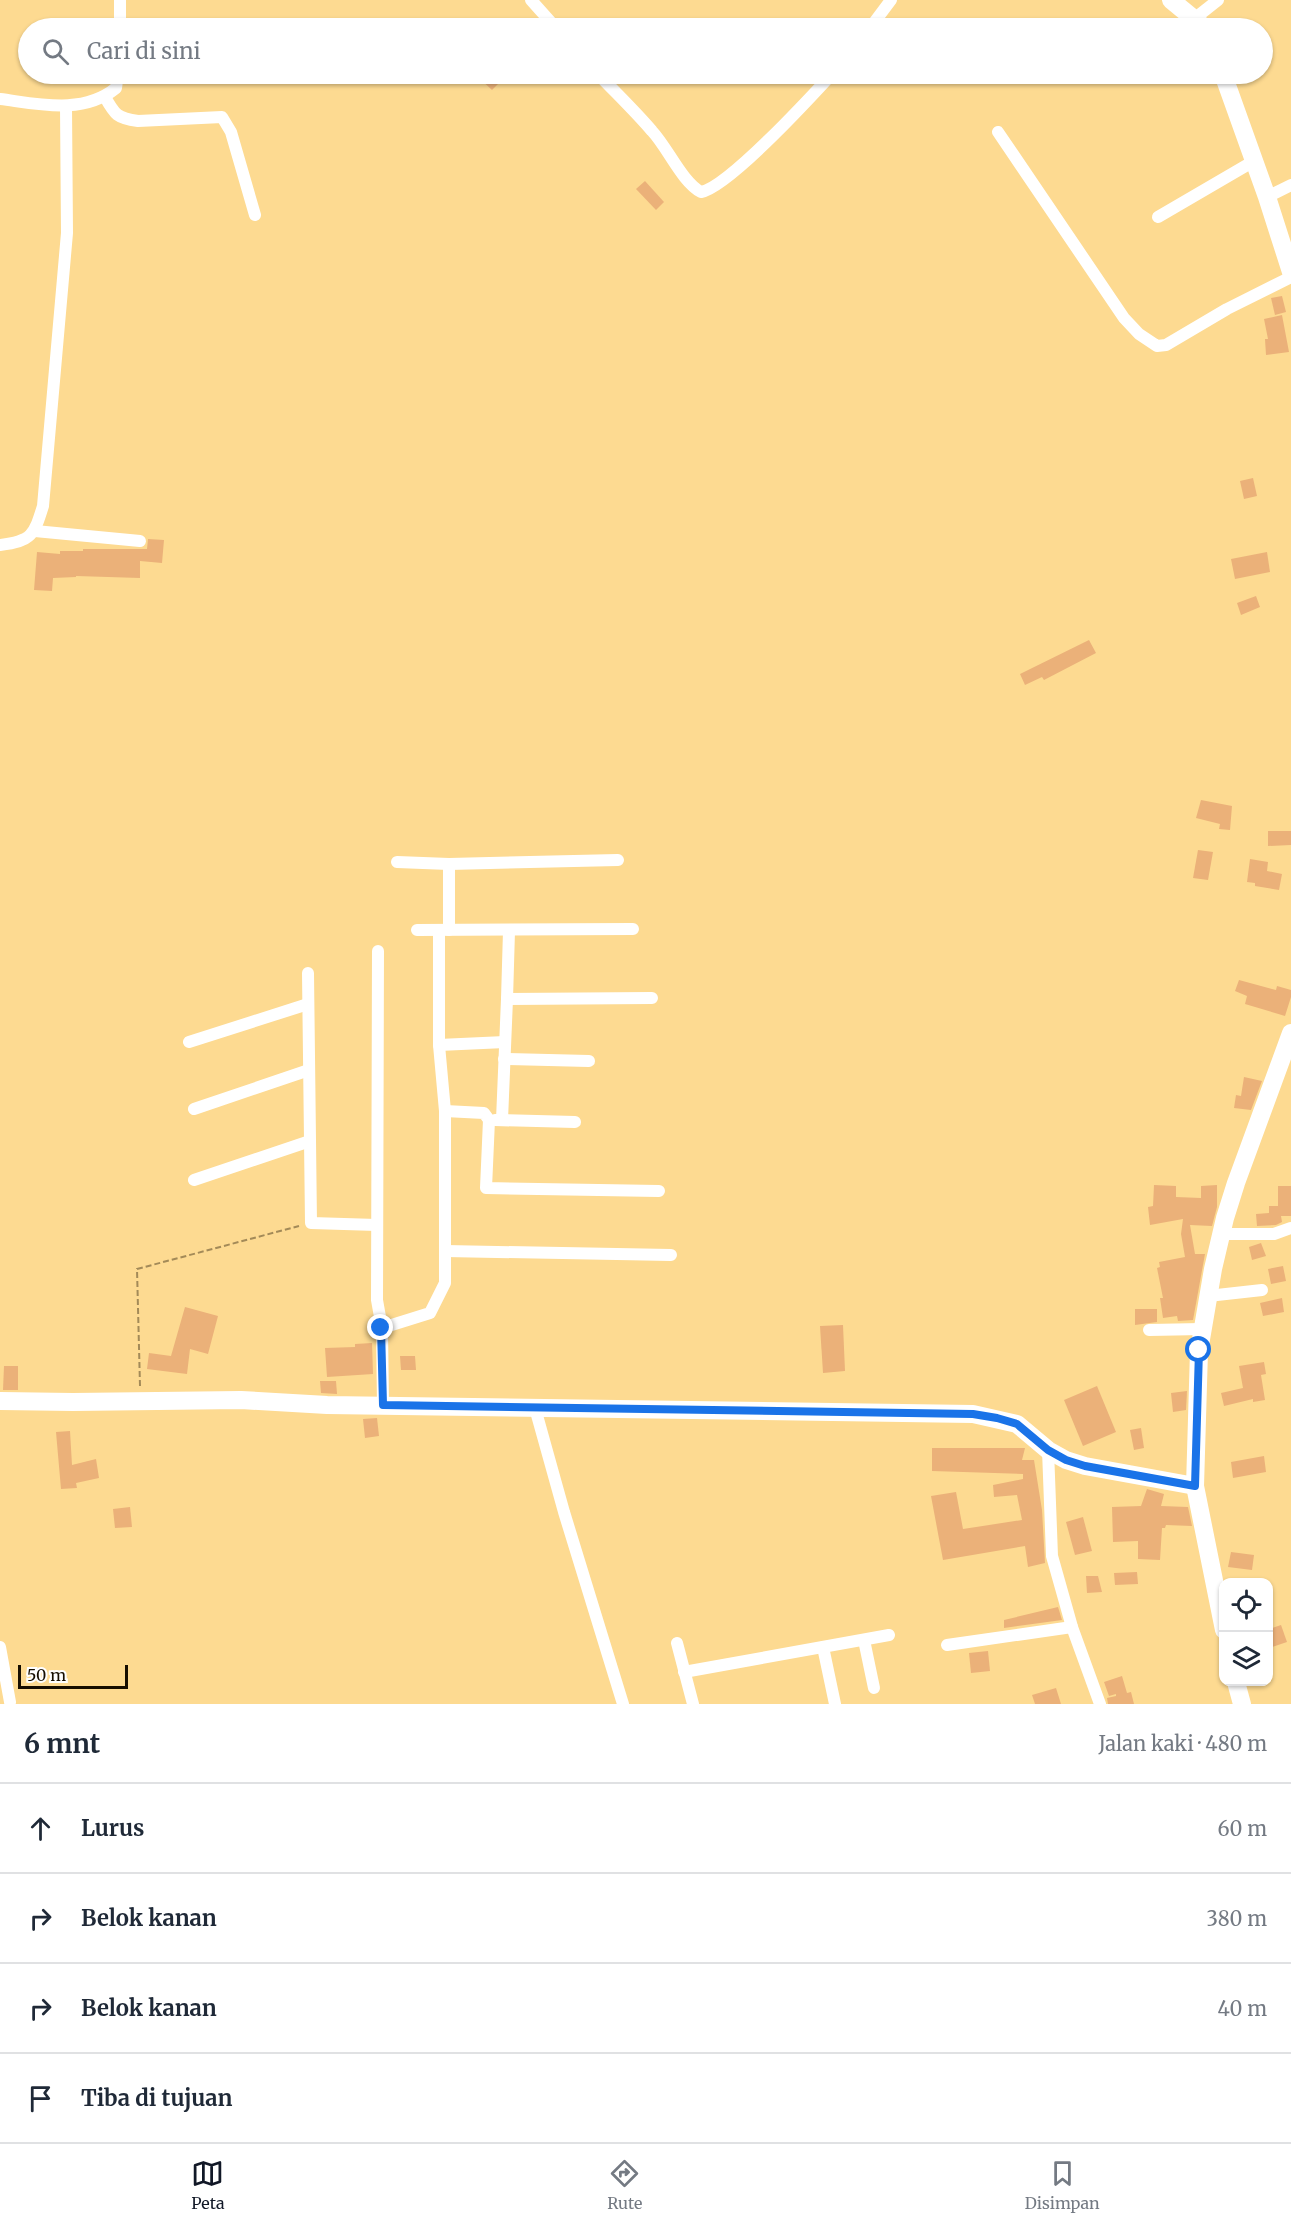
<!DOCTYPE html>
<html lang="id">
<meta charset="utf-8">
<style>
body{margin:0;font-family:Merriweather,serif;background:#f6f6f7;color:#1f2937}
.controls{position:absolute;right:18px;bottom:18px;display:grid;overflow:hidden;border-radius:12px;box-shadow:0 2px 4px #0004}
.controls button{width:54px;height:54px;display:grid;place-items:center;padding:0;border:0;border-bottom:2px solid #e0e1e3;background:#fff;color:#1f2937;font:30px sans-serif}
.scale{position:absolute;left:18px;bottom:15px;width:110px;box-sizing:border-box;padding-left:6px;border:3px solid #170e00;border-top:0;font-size:16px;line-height:21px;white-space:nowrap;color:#170e00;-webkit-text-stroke:4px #fff;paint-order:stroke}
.stop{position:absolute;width:18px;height:18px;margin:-14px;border:4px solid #1a73e8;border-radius:50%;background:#fff}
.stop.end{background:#1a73e8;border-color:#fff;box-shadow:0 2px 6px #0008}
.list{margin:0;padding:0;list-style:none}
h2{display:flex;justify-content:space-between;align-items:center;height:78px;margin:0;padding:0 24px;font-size:26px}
h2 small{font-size:20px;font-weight:400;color:#747a83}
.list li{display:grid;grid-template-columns:39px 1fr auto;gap:18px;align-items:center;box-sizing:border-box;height:90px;padding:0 24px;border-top:2px solid #e0e1e3}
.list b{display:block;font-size:22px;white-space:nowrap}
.list em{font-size:20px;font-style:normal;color:#747a83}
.icon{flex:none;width:33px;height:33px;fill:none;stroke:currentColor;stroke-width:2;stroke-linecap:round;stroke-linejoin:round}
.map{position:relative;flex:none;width:1291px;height:1704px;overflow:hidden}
.search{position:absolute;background:#fff;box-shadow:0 2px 4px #0004;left:18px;right:18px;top:18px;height:66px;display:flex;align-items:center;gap:15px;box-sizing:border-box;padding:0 21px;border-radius:33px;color:#747a83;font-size:22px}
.sheet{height:438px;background:#fff}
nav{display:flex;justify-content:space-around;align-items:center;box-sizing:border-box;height:84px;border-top:2px solid #e0e1e3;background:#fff;font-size:16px;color:#747a83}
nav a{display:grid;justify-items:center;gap:3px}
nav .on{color:#111827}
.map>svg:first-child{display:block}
</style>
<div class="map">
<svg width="1291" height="1704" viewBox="0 0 1291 1704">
<rect width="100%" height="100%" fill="#fdda91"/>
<g fill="#ebb179">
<path d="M475,74H508L492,90Z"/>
<path d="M645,181L664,202L656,210L636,189Z"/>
<path d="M1282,296L1286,312L1275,315L1271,298Z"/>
<path d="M1282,315L1289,352L1266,355L1265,339H1268L1264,319Z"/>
<path d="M1253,478L1257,496L1244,499L1240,481Z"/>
<path d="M148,539L164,540L162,563L140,561V578L76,576V577L53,578L52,591L34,590L37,552L60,554V551H83V549H147Z"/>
<path d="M1267,552L1270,572L1235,579L1231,559Z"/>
<path d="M1256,596L1260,607L1241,615L1237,603Z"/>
<path d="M1089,640L1096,653L1044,680L1042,677L1025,685L1020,674Z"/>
<path d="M1201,800L1232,806L1230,830L1219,829L1220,824L1196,818Z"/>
<path d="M1268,831H1291V845L1268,846Z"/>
<path d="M1198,850L1213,852L1208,880L1193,878Z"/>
<path d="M1250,859L1268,862L1267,871L1282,874L1279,890L1255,886V883L1247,882Z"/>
<path d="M1239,980L1276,990L1277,986L1291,990V997L1285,1016L1245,1004L1247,996L1235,991Z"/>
<path d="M1244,1077L1262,1081L1251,1110L1234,1108L1236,1095L1241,1096Z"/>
<path d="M1154,1185L1176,1186V1197L1201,1198V1186L1217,1185V1207L1212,1226L1190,1225L1195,1254H1205L1193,1320L1178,1321L1177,1316L1163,1318L1160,1298H1163L1157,1268L1160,1267L1159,1262L1185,1257L1181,1234L1183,1219L1150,1225L1148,1207L1153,1206Z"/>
<path d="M1278,1186H1291V1216H1281L1282,1222L1276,1225L1257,1226L1256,1214L1269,1213V1206H1278Z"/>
<path d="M1261,1243L1266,1256L1252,1260L1249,1247Z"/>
<path d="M1283,1266L1286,1281L1271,1284L1268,1269Z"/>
<path d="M1282,1298L1284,1312L1263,1316L1260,1303Z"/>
<path d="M185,1307L218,1316L208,1354L190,1349L187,1374L147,1369L149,1353L171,1356Z"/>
<path d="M1135,1309H1157V1322L1135,1325Z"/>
<path d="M843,1325L845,1371L823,1373L820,1326Z"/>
<path d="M372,1343L373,1374L327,1377L325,1348L355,1347V1344Z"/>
<path d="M400,1356H415L416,1370H401Z"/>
<path d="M1264,1362L1266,1374L1261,1375L1265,1400L1253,1402V1399L1224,1406L1221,1393L1243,1388L1239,1366Z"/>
<path d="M4,1366H18V1390H3Z"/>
<path d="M320,1381H336L337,1394L321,1393Z"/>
<path d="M1097,1386L1116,1432L1083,1446L1064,1400Z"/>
<path d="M1187,1391L1186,1410L1173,1412L1171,1393Z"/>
<path d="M377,1418L379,1436L365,1438L363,1419Z"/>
<path d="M1141,1428L1144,1448L1134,1450L1130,1430Z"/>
<path d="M70,1431L72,1465L96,1459L99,1478L76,1483L77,1488L61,1489L56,1432Z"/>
<path d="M932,1448H1025L1022,1460H1034L1042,1510L1045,1563L1028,1567L1025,1546L943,1560L931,1496L956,1492L963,1529L1022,1520L1017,1495L994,1497L993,1485L1023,1479V1474L932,1471Z"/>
<path d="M1264,1456L1266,1472L1233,1478L1231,1462Z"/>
<path d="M1147,1489L1164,1494L1161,1506L1188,1507L1192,1526L1166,1525L1165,1528H1162L1160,1560L1138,1559V1541L1113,1542L1112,1507L1141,1506Z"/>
<path d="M130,1507L132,1527L115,1528L113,1509Z"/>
<path d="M1083,1517L1092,1551L1075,1555L1066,1522Z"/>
<path d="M1231,1552L1254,1555L1252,1570L1228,1567Z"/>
<path d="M1137,1572L1138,1584L1115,1585L1114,1573Z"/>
<path d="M1086,1576H1098L1102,1592L1087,1593Z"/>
<path d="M1058,1607L1062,1620L1004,1628V1620Z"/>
<path d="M1281,1625L1287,1642L1269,1648V1629Z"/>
<path d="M988,1651L990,1671L971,1673L969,1653Z"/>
<path d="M1122,1676L1127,1693L1131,1692L1134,1704H1108L1107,1698L1116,1696V1694L1109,1696L1104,1682Z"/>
<path d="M1056,1688L1061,1704H1035L1032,1695Z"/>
</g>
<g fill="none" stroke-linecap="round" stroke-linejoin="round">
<path stroke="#a38a58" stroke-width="2" stroke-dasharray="6 3" stroke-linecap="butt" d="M140,1386L137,1269L299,1226"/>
<g stroke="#fff" stroke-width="12">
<path d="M120,0V28"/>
<path d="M531,0L556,28"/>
<path d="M1194,19L1218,0"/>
<path d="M870,28L891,0"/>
<path d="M598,74C616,93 635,111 652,131C668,148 682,182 701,192C728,187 810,98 832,74"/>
<path d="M105,97C115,115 117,118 138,121L222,117L231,132L255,215"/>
<path d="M0,99C39,104 83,115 116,88L118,74"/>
<path d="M998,132L1124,318L1139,334L1157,346L1166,345L1227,309L1291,277"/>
<path d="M1267,197L1291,185"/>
<path d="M1158,217L1254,161"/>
<path d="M35,531L140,541"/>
<path d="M0,545C32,541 34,535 43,506L67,233L66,107"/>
<path d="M397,862L449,864L618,860"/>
<path d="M449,864V930"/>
<path d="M417,930L633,929"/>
<path d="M378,951L377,1300L382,1328L383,1405"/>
<path d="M308,973L311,1223L377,1225"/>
<path d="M507,999L509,931"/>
<path d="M189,1042L308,1004"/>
<path d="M439,1045L505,1042"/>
<path d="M504,1059L589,1061"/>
<path d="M194,1109L309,1070"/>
<path d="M445,1111L484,1113L489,1120L486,1188L659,1191"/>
<path d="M495,1120L575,1122"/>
<path d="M502,1120L507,999L652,998"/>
<path d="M194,1180L310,1141"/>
<path d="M1221,1234H1274L1291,1228"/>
<path d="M445,1251L671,1255"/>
<path d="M1208,1296L1262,1290"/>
<path d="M382,1328L430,1313L445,1283V1111L439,1045V931"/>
<path d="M1149,1330L1202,1329"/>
<path d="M535,1408L564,1512L623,1704"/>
<path d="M1048,1450L1052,1556L1072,1627L1100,1704"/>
<path d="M864,1640L874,1688"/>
<path d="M677,1643L693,1704"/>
<path d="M947,1645L1072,1627"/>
<path d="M0,1647L10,1702"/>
<path d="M823,1647L835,1704"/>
<path d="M684,1672L889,1635"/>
</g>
<g stroke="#fff" stroke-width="18">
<path d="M1171,0L1205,28"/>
<path d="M1223,74L1267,197L1291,272"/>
<path d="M0,1401L73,1402L241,1400L327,1405L973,1414L1017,1424L1048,1450L1066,1460L1085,1466L1195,1486"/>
<path d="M1224,1630L1195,1486L1199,1351L1213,1269L1225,1218L1236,1183L1291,1033"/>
<path d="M1236,1682L1242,1704"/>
</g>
</g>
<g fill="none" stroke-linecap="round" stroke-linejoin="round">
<path stroke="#1a73e8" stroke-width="8" d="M381,1328L383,1405L973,1414L997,1418L1017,1424L1048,1450L1066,1460L1085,1466L1195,1486L1199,1350"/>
</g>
</svg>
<div class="controls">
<button><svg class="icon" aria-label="locate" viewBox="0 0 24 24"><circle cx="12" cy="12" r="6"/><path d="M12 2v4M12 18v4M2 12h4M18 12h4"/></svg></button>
<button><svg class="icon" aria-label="layers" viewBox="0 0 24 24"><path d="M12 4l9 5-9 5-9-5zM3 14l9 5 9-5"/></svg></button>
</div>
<div class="scale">50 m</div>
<div class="stop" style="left:1199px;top:1350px"></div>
<div class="stop end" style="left:381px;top:1328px"></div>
<div class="search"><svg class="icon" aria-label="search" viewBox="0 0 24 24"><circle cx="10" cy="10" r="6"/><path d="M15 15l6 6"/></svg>Cari di sini</div>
</div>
<section class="sheet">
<h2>6 mnt<small>Jalan kaki · 480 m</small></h2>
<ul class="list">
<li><svg class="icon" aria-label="ahead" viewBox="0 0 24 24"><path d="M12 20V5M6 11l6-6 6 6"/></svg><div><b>Lurus</b></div><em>60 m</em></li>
<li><svg class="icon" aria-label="right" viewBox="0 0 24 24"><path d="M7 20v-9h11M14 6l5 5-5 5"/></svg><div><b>Belok kanan</b></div><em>380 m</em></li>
<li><svg class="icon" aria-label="right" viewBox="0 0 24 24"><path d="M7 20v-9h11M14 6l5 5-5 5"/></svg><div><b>Belok kanan</b></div><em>40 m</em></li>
<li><svg class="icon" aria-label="arrive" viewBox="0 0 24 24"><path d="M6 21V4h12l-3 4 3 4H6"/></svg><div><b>Tiba di tujuan</b></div></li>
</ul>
</section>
<nav>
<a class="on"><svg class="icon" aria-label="map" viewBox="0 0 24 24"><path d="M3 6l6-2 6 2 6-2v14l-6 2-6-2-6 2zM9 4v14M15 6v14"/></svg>Peta</a>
<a><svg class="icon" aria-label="directions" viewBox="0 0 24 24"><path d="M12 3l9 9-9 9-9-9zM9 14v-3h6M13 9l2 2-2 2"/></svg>Rute</a>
<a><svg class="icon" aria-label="saved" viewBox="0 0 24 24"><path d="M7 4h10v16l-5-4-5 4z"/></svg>Disimpan</a>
</nav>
